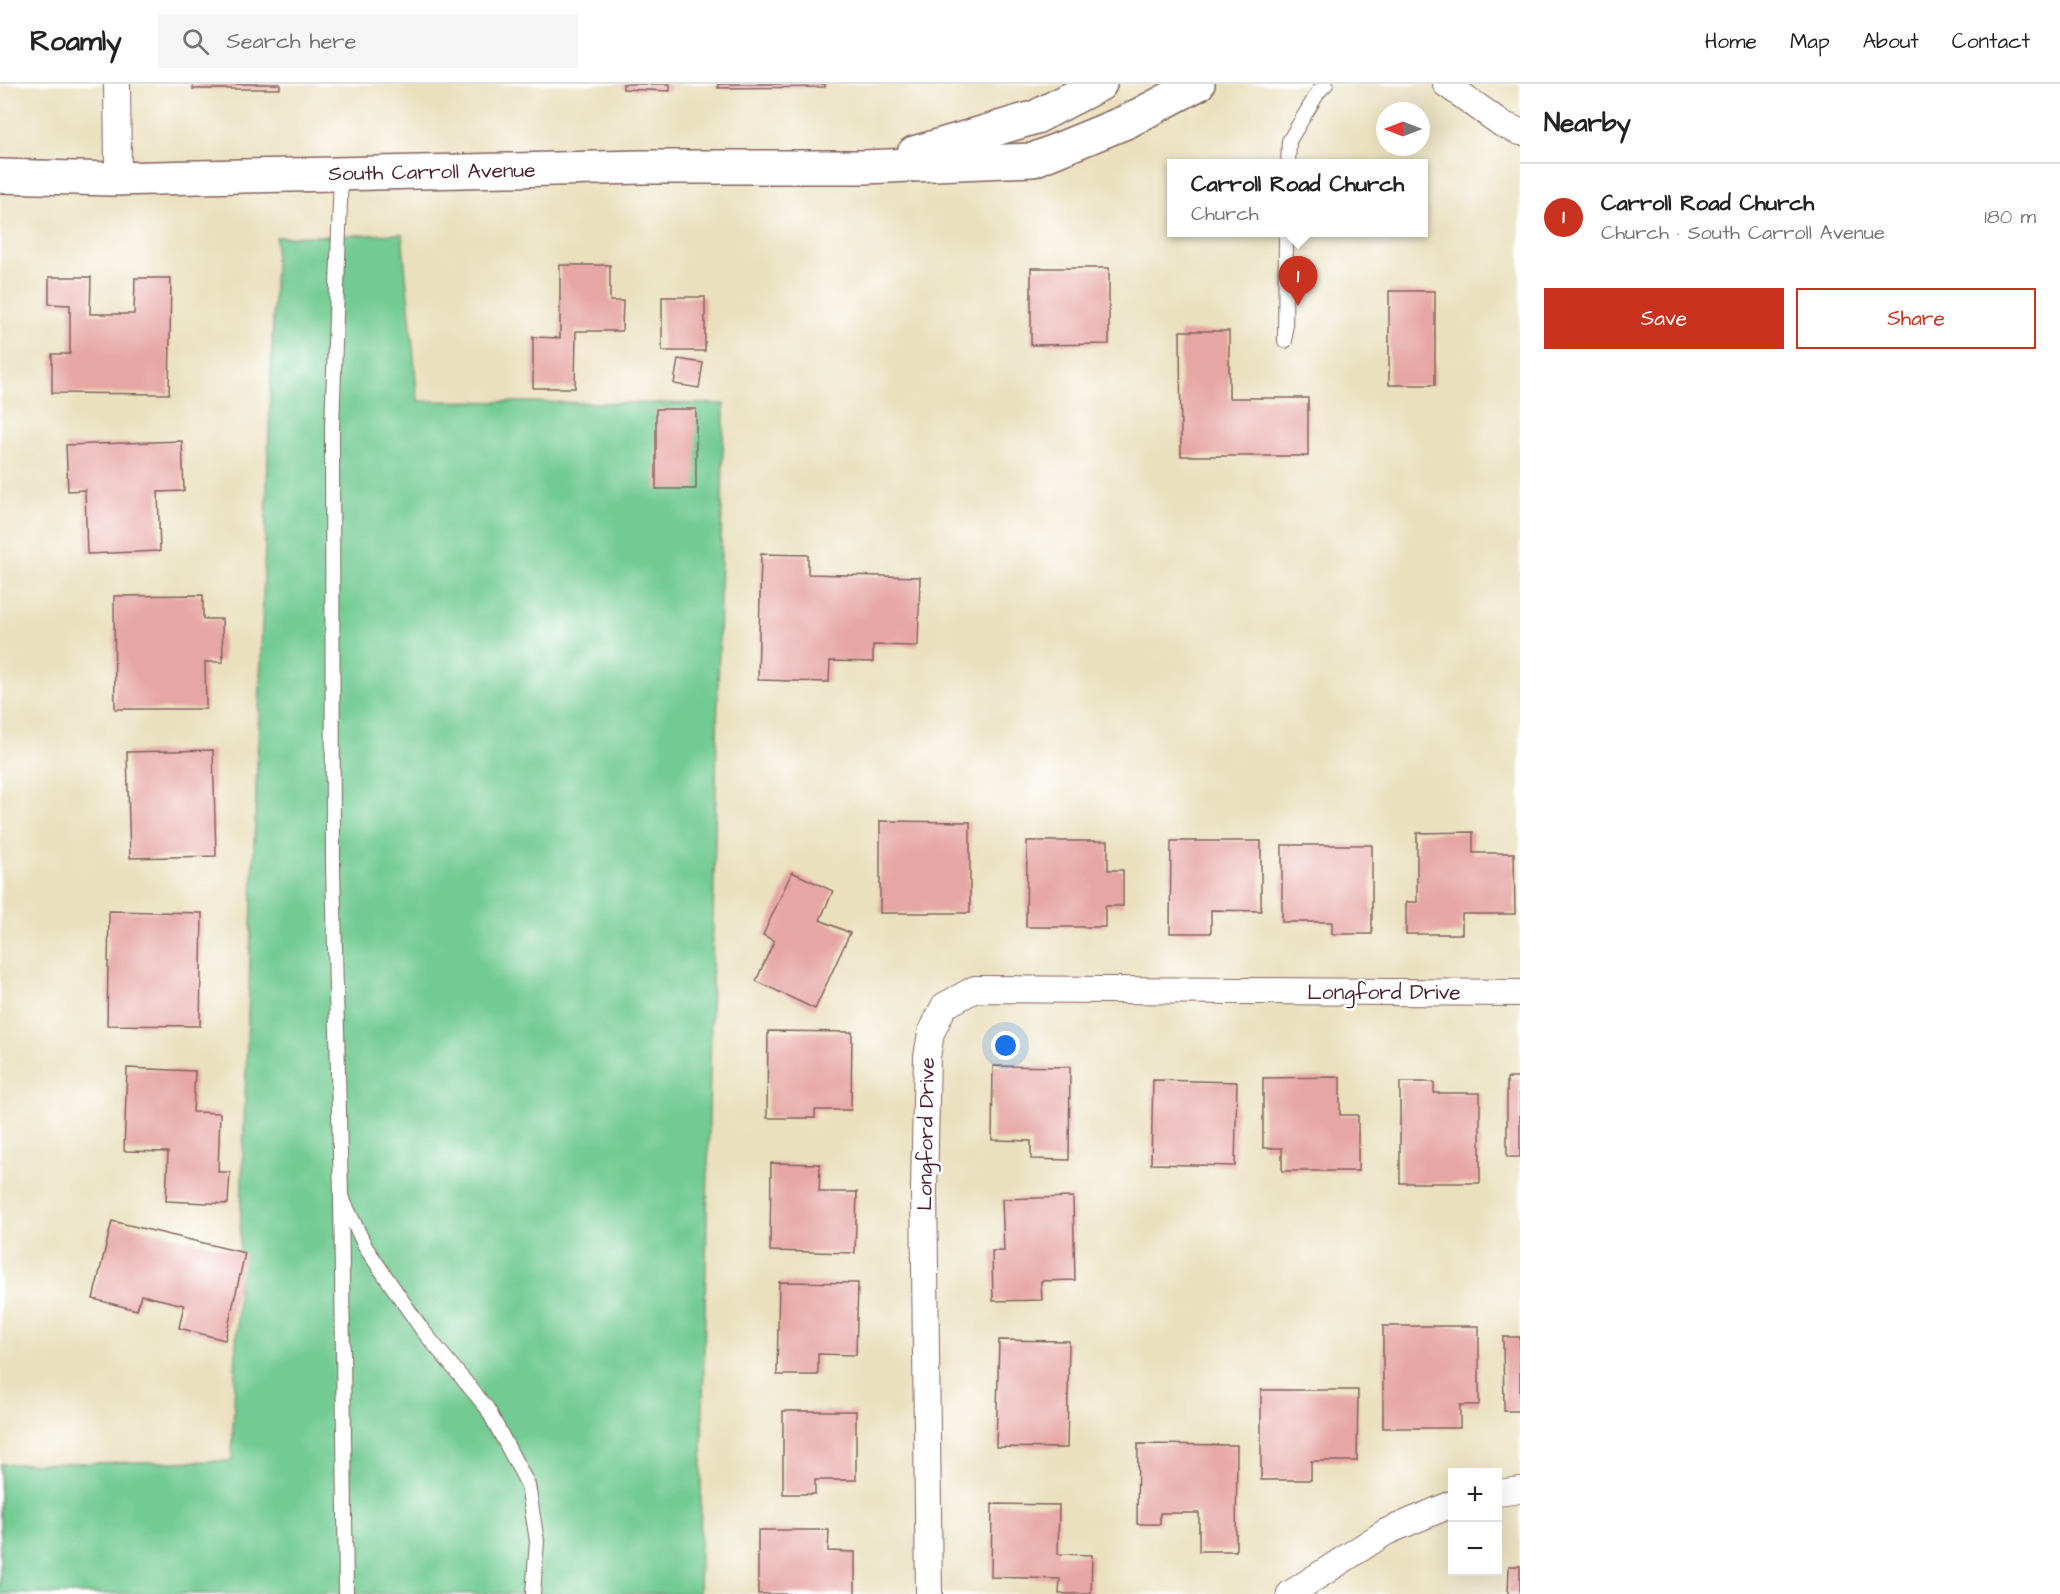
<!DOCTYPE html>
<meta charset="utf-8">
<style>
body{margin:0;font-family:"Architects Daughter",sans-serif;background:#f6f6f6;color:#222}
.controls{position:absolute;right:18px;bottom:18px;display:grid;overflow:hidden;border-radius:0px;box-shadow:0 6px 24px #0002}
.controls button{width:54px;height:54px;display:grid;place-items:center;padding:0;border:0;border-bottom:2px solid #e0e0e0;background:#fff;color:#222;font:30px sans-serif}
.compass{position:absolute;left:1376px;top:18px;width:54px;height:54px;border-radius:50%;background:#fff;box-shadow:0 6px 24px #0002;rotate:270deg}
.you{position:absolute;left:1006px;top:962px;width:21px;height:21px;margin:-15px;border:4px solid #fff;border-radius:50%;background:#1a73e8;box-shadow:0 0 0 9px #1a73e833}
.badge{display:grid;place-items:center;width:39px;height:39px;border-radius:50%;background:#c8321e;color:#fff;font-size:20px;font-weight:700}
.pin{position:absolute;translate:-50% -50px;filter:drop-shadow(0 2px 3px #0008)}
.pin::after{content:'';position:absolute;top:32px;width:21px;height:18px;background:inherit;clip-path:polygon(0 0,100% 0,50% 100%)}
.popup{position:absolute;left:1167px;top:75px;width:261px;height:78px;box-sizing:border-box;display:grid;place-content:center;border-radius:0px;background:#fff;filter:drop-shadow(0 2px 4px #0005);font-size:20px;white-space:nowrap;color:#767676}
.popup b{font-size:22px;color:#222}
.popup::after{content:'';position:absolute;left:50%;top:100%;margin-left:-12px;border:12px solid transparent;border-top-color:#fff}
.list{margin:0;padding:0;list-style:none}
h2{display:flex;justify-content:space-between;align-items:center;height:78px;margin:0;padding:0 24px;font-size:26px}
h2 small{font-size:20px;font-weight:400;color:#767676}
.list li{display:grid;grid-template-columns:39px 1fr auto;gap:18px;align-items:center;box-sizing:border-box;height:108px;padding:0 24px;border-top:2px solid #e0e0e0}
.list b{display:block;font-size:22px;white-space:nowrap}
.list p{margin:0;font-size:20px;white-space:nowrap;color:#767676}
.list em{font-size:20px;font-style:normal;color:#767676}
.actions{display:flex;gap:12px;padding:18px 24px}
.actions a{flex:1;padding:14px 0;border:2px solid #c8321e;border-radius:0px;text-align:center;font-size:21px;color:#c8321e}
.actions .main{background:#c8321e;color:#fff}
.icon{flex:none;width:33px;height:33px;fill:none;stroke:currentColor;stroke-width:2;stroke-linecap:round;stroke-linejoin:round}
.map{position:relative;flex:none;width:1520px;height:1510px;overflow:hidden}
header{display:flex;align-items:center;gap:36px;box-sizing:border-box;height:84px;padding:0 30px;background:#fff;border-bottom:2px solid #e0e0e0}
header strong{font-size:28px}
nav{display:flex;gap:33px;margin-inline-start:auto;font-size:21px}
.search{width:420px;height:54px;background:#f6f6f6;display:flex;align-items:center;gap:15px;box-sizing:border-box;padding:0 21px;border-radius:0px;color:#767676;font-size:22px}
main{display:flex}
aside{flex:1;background:#fff}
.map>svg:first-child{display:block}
</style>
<header>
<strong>Roamly</strong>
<div class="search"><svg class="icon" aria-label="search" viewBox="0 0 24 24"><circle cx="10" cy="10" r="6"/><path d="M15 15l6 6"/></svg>Search here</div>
<nav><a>Home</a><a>Map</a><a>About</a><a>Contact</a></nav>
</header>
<main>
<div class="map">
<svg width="1520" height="1510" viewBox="0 0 1520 1510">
<rect width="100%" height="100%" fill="#fff"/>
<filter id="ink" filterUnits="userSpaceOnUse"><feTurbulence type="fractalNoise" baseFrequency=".0167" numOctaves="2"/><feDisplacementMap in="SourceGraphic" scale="12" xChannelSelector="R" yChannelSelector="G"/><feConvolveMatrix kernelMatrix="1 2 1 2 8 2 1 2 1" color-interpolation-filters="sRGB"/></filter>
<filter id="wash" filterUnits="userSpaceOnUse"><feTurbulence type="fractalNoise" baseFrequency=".008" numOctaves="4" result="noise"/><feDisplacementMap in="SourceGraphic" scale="24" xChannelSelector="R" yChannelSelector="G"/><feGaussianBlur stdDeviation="1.35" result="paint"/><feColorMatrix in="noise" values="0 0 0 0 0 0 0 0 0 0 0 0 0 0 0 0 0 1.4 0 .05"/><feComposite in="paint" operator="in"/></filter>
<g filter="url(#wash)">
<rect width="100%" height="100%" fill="#eae0be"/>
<path fill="#72cb92" stroke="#5e755e" stroke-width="1.5" d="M402,150L418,317L724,320L699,1510H0V1380L232,1377L276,153Z"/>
<g id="blocks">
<g fill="#e6a6a3">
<rect x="193" y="0" width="87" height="5"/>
<path d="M623,0H670V7L623,5Z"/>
<path d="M718,0H825V3L718,4Z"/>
<path d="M560,181H610V217H623L622,247H576L575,304H533V253L560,254Z"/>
<path d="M1031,184H1109V260L1031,261Z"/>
<path d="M49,193H91L90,230H134L135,194H171L169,310L52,309V270H70V221L49,220Z"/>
<rect x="1389" y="207" width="46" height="94"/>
<rect x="662" y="213" width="43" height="54"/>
<path d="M1180,247H1229V314H1308V372H1181Z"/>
<path d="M678,275L703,279L699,304L674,300Z"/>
<rect x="656" y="325" width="40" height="80"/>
<path d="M182,357L184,407L158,408L160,467L87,470L85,406L68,407L66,361Z"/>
<path d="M761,470L808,471V490L920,493L918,562L873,561V578L830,577L829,598L758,596Z"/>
<path d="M203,511V535H222L223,578H205L206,625H115L114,512Z"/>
<path d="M213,666L216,772L130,774L127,668Z"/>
<path d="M880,737L970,738V829H880Z"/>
<path d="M1473,748V769H1514L1515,830H1462V850H1406V818H1417V749Z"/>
<path d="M1027,757H1108V786H1123V822H1105V843H1026Z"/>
<path d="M1171,757H1261V827L1211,826V849H1170Z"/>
<path d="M1282,761H1372V850H1332V838H1282Z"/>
<path d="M792,788L833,807L820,836L850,849L815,925L756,897L774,857L763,851Z"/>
<path d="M109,827L202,829L200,942L107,941Z"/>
<path d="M768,947L852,948L851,1026H815V1034H767Z"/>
<path d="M993,982L1070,983L1069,1076L1031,1075V1057L992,1056Z"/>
<path d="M127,984L195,987L193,1028L220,1029L218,1088H230L228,1120L166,1117L168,1068L124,1067Z"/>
<path d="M1340,993V1031H1358V1087H1282V1064H1263V994Z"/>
<rect x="1507" y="994" width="13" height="79"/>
<path d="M1153,996L1237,998L1235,1082L1151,1080Z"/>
<path d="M1400,998H1434V1009H1480V1099H1400Z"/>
<path d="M771,1079L820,1080L819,1108H857L855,1169L770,1167Z"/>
<path d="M1073,1113L1075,1196L1041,1197L1042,1216L993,1217L992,1167H1004L1002,1115Z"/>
<path d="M112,1137L245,1169L225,1256L179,1244L184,1221L141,1211L137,1226L93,1215Z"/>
<path d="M779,1198L858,1199L856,1271L818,1270V1291H777Z"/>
<path d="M1383,1242H1479V1321H1460V1344H1383Z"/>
<path d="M1503,1253H1520V1327H1504Z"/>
<path d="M999,1256L1069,1257L1067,1364L996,1363Z"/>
<path d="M1261,1306H1358L1357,1377H1311V1396H1261Z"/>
<path d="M783,1327H856V1396H815V1410H783Z"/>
<path d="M1138,1360L1237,1361L1236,1467H1199V1429H1160V1440H1137Z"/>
<path d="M992,1420L1059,1421L1058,1470L1092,1471L1091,1510H1059L1060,1495L991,1493Z"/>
<path d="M758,1446H829L828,1467L855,1468V1510H758Z"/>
<path d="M1509,1482H1520V1510H1508Z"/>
</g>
</g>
</g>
<g filter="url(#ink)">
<use href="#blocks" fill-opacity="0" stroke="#82635e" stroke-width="1.5"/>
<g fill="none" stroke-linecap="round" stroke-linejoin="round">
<defs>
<g id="lane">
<path d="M1288,80L1289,57L1319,7L1326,0"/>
<path d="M341,90L332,344L333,783L341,1111L346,1510"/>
<path d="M1285,257L1286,148"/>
<path d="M343,1116L366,1164L423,1247L487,1324L528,1401L537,1457L533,1510"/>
</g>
<g id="street">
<path d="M1446,0L1502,40L1520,48"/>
<path d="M113,95L118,80L117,0"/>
<path d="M1498,1409L1520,1406"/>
<path d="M929,1510L924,1104L927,973L931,949L944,922L975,905L1520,909"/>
<path d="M1290,1510L1386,1448L1452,1420"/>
</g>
<g id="secondary">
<path d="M914,69L1036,33L1100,0"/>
<path d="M0,92L113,95L642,83H864L1033,76L1128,37L1198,0"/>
</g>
</defs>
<use href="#lane" stroke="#82635e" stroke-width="16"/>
<use href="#street" stroke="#82635e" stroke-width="28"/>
<use href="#secondary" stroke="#82635e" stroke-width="36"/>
<use href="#lane" stroke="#fff" stroke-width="14"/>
<use href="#street" stroke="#fff" stroke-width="26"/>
<use href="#secondary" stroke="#fff" stroke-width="33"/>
</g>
</g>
<g text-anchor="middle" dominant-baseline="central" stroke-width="5" stroke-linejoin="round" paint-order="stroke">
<g font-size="21" fill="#4a1f2b" stroke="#fff">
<text transform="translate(432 88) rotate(-1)">South Carroll Avenue</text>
<text x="1384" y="908">Longford Drive</text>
<text transform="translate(926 1050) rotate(-89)">Longford Drive</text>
</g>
</g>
</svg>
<div class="controls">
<button>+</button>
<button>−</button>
</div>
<svg class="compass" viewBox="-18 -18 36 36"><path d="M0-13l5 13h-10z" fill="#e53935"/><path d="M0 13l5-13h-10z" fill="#767676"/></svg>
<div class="you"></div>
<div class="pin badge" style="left:1298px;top:222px">1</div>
<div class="popup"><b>Carroll Road Church</b>Church</div>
</div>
<aside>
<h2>Nearby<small></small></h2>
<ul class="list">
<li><span class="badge">1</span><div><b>Carroll Road Church</b><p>Church · South Carroll Avenue</p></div><em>180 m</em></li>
</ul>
<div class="actions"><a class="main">Save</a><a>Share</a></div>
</aside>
</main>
